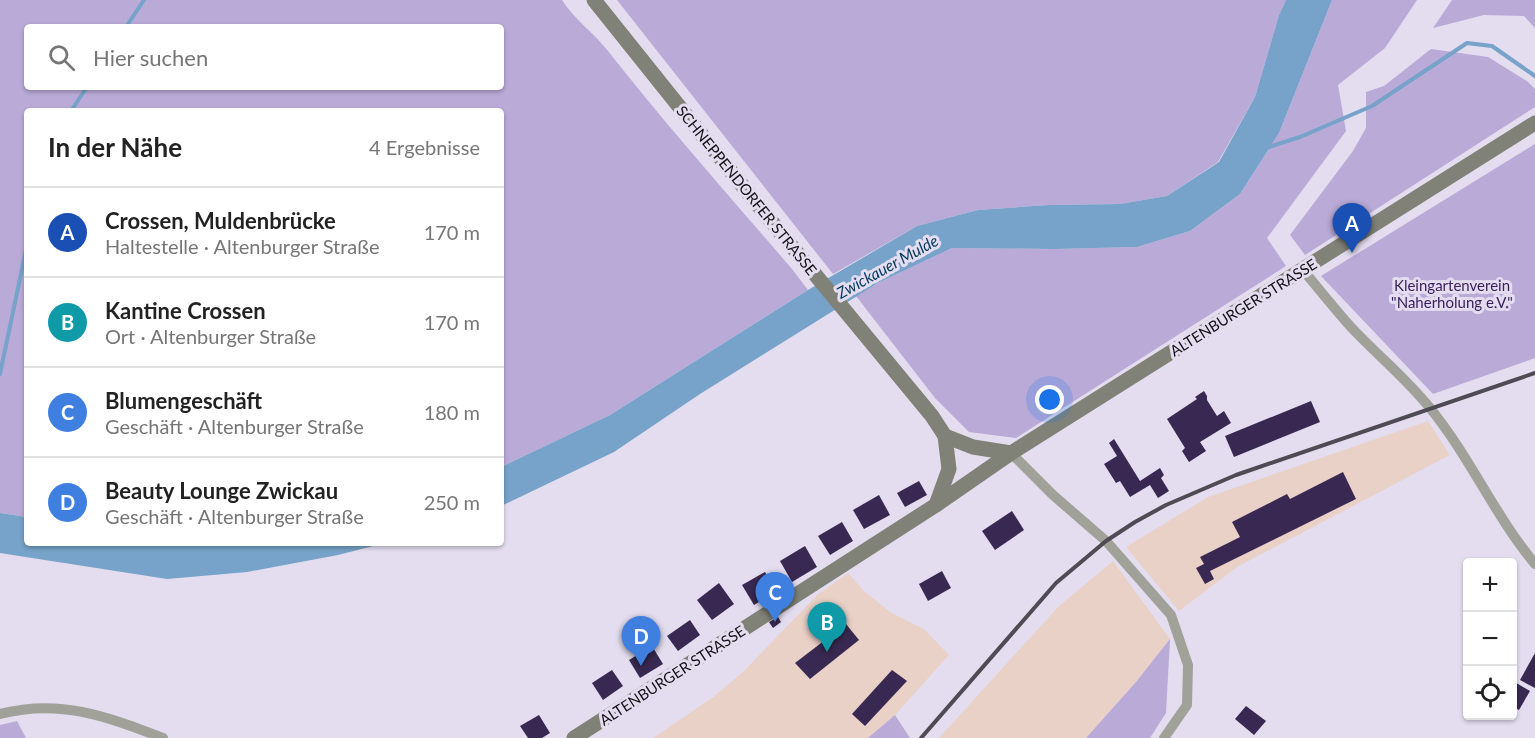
<!DOCTYPE html>
<html lang="de">
<meta charset="utf-8">
<style>
body{margin:0;font-family:Lato,sans-serif;background:#f6f6f6;color:#222}
.controls{position:absolute;right:18px;bottom:18px;display:grid;overflow:hidden;border-radius:6px;box-shadow:0 2px 4px #0004}
.controls button{width:54px;height:54px;display:grid;place-items:center;padding:0;border:0;border-bottom:2px solid #e0e0e0;background:#fff;color:#222;font:30px sans-serif}
.you{position:absolute;left:1050px;top:400px;width:21px;height:21px;margin:-15px;border:4px solid #fff;border-radius:50%;background:#1a73e8;box-shadow:0 0 0 9px #1a73e833}
.badge{display:grid;place-items:center;width:39px;height:39px;border-radius:50%;background:#d93025;color:#fff;font-size:20px;font-weight:700}
.pin{position:absolute;translate:-50% -50px;filter:drop-shadow(0 2px 3px #0008)}
.pin::after{content:'';position:absolute;top:32px;width:21px;height:18px;background:inherit;clip-path:polygon(0 0,100% 0,50% 100%)}
.list{margin:0;padding:0;list-style:none}
h2{display:flex;justify-content:space-between;align-items:center;height:78px;margin:0;padding:0 24px;font-size:26px}
h2 small{font-size:20px;font-weight:400;color:#767676}
.list li{display:grid;grid-template-columns:39px 1fr auto;gap:18px;align-items:center;box-sizing:border-box;height:90px;padding:0 24px;border-top:2px solid #e0e0e0}
.list b{display:block;font-size:22px;white-space:nowrap}
.list p{margin:0;font-size:20px;white-space:nowrap;color:#767676}
.list em{font-size:20px;font-style:normal;color:#767676}
.icon{flex:none;width:33px;height:33px;fill:none;stroke:currentColor;stroke-width:2;stroke-linecap:round;stroke-linejoin:round}
.map{position:relative;flex:none;width:1535px;height:738px;overflow:hidden}
.search{position:absolute;background:#fff;box-shadow:0 2px 4px #0004;left:24px;top:24px;width:480px;height:66px;display:flex;align-items:center;gap:15px;box-sizing:border-box;padding:0 21px;border-radius:6px;color:#767676;font-size:22px}
.panel{position:absolute;background:#fff;box-shadow:0 2px 4px #0004;left:24px;top:108px;width:480px;height:438px;border-radius:6px}
.map>svg:first-child{display:block}
</style>
<div class="map">
<svg width="1535" height="738" viewBox="0 0 1535 738">
<rect width="100%" height="100%" fill="#e3ddef"/>
<g fill="#e9d1c7">
<path d="M1428,421L1450,455L1237,567L1179,611L1126,547L1208,497Z"/>
<path d="M1113,561L1170,639L1136,682L1086,738H939L1059,606Z"/>
<path d="M848,573L864,591L890,612L924,629L949,655L895,715L870,738H653L712,698L743,672L817,595Z"/>
</g>
<g fill="#b9aad7" fill-rule="evenodd">
<path d="M0,0H562C574,19 594,33 608,51C667,126 730,197 792,269L808,290L610,415L501,467V111H27V517L0,513ZM27,27H501V87H27Z"/>
<path d="M617,0H1286L1279,15L1255,97L1218,162L1167,196L1120,204L1049,205L978,210L917,226L833,274Z"/>
<path d="M1332,0H1417L1385,48L1338,85L1346,131L1267,238L1286,266L1016,438L969,432L935,398L856,296L878,283L952,248L1055,249L1137,247L1190,231L1240,194L1279,133Z"/>
<path d="M1452,0H1535V28L1524,16L1484,15L1433,28Z"/>
<path d="M1431,49L1488,57L1527,81L1535,89V107L1305,255L1290,235L1353,151L1366,128V92L1384,86Z"/>
<path d="M1535,144V358L1433,394L1321,276Z"/>
<path d="M1170,639L1166,713L1150,738H1086L1136,682Z"/>
<path d="M895,715L910,738H868Z"/>
<path d="M17,721L26,738H0V725Z"/>
</g>
<g fill="#77a2c9">
<path d="M1286,0H1332L1279,133L1240,194L1190,231L1137,247L1055,249L952,248L878,283L700,394L614,452L501,506V467L610,415L808,290L917,226L978,210L1049,205L1120,204L1167,196L1219,162L1255,97L1279,15Z"/>
<path d="M0,513L27,517V543H385L338,555L247,572L167,579L0,553Z"/>
</g>
<g fill="none" stroke-linecap="round" stroke-linejoin="round">
<g stroke="#77a2c9" stroke-width="4">
<path d="M126,27L144,0"/>
<path d="M71,111L87,87"/>
<path d="M1266,148L1300,137L1372,106L1467,43L1492,46L1535,76"/>
<path d="M0,374L27,245"/>
</g>
</g>
<g fill="#392952">
<path d="M1204,391L1207,396V400L1217,416L1224,411L1231,423L1200,442L1206,451L1189,462L1182,451L1185,448L1167,419L1197,399L1195,397Z"/>
<path d="M1311,401L1320,422L1234,457L1225,436Z"/>
<path d="M1114,439L1140,481L1160,468L1164,475L1161,478L1169,491L1158,498L1150,485L1130,497L1120,481L1116,483L1104,464L1117,456L1109,443Z"/>
<path d="M1343,472L1356,499L1210,571L1214,579L1205,584L1196,568L1204,564L1200,557L1240,537L1232,522L1287,494L1290,499Z"/>
<path d="M919,481L927,495L905,507L897,493Z"/>
<path d="M879,495L890,515L864,529L853,510Z"/>
<path d="M1012,511L1024,530L995,550L982,531Z"/>
<path d="M842,522L853,541L830,555L818,536Z"/>
<path d="M805,546L817,567L792,582L780,561Z"/>
<path d="M942,571L951,588L928,601L919,584Z"/>
<path d="M765,572L777,591L754,605L742,585Z"/>
<path d="M719,583L734,604L712,620L697,600Z"/>
<path d="M778,617L781,622L773,628L769,622Z"/>
<path d="M690,620L700,635L678,651L667,636Z"/>
<path d="M846,624L859,640L810,679L795,663Z"/>
<path d="M652,646L663,664L640,678L629,660Z"/>
<path d="M1535,653V688L1520,680Z"/>
<path d="M612,670L623,686L603,700L592,683Z"/>
<path d="M892,670L907,681L865,726L852,714Z"/>
<path d="M1513,681L1530,691L1519,710L1512,706Z"/>
<path d="M1246,706L1266,721L1254,735L1235,719Z"/>
<path d="M539,715L550,733L542,738H528L520,726Z"/>
</g>
<g fill="none" stroke-linecap="round" stroke-linejoin="round">
<g stroke="#a0a199" stroke-width="10">
<path d="M1303,270C1318,288 1334,308 1350,326C1376,354 1406,378 1430,408C1470,457 1495,516 1535,564"/>
<path d="M1011,453L1053,495L1106,541L1171,615L1188,665L1187,705L1164,738"/>
<path d="M0,714C60,698 108,717 163,738"/>
</g>
<g stroke="#818277" stroke-width="15">
<path d="M594,0L766,215L932,416L945,436L973,447L1011,453"/>
<path d="M936,505L949,469L945,436"/>
<path d="M574,738L936,505L1011,453L1535,123"/>
</g>
<path stroke="#4e4b54" stroke-width="4" d="M921,738L1056,583L1106,541L1135,522L1166,505L1236,475L1535,373"/>
</g>
<g text-anchor="middle" dominant-baseline="central" stroke-width="6" stroke-linejoin="round" paint-order="stroke">
<g font-size="15" fill="#131117" stroke="#e3ddef">
<text transform="translate(747 190) rotate(51)">SCHNEPPENDORFER STRASSE</text>
<text transform="translate(1243 307) rotate(-32)">ALTENBURGER STRASSE</text>
<text transform="translate(672 675) rotate(-33)">ALTENBURGER STRASSE</text>
</g>
<g font-size="15" fill="#391e5b" stroke="#e3ddef">
<text x="1452" y="285">Kleingartenverein<tspan x="1452" dy="17">"Naherholung e.V."</tspan></text>
</g>
<g font-size="16" font-style="italic" fill="#093e63" stroke="#e3ddef">
<text transform="translate(887 266) rotate(-29)">Zwickauer Mulde</text>
</g>
</g>
</svg>
<div class="controls">
<button>+</button>
<button>−</button>
<button><svg class="icon" aria-label="locate" viewBox="0 0 24 24"><circle cx="12" cy="12" r="6"/><path d="M12 2v4M12 18v4M2 12h4M18 12h4"/></svg></button>
</div>
<div class="you"></div>
<div class="pin badge" style="left:1352px;top:253px;background:#1a4fb4">A</div>
<div class="pin badge" style="left:827px;top:652px;background:#0f9aa8">B</div>
<div class="pin badge" style="left:775px;top:622px;background:#3f7fe0">C</div>
<div class="pin badge" style="left:641px;top:666px;background:#3f7fe0">D</div>
<div class="search"><svg class="icon" aria-label="search" viewBox="0 0 24 24"><circle cx="10" cy="10" r="6"/><path d="M15 15l6 6"/></svg>Hier suchen</div>
<section class="panel">
<h2>In der Nähe<small>4 Ergebnisse</small></h2>
<ul class="list">
<li><span class="badge" style="background:#1a4fb4">A</span><div><b>Crossen, Muldenbrücke</b><p>Haltestelle · Altenburger Straße</p></div><em>170 m</em></li>
<li><span class="badge" style="background:#0f9aa8">B</span><div><b>Kantine Crossen</b><p>Ort · Altenburger Straße</p></div><em>170 m</em></li>
<li><span class="badge" style="background:#3f7fe0">C</span><div><b>Blumengeschäft</b><p>Geschäft · Altenburger Straße</p></div><em>180 m</em></li>
<li><span class="badge" style="background:#3f7fe0">D</span><div><b>Beauty Lounge Zwickau</b><p>Geschäft · Altenburger Straße</p></div><em>250 m</em></li>
</ul>
</section>
</div>
